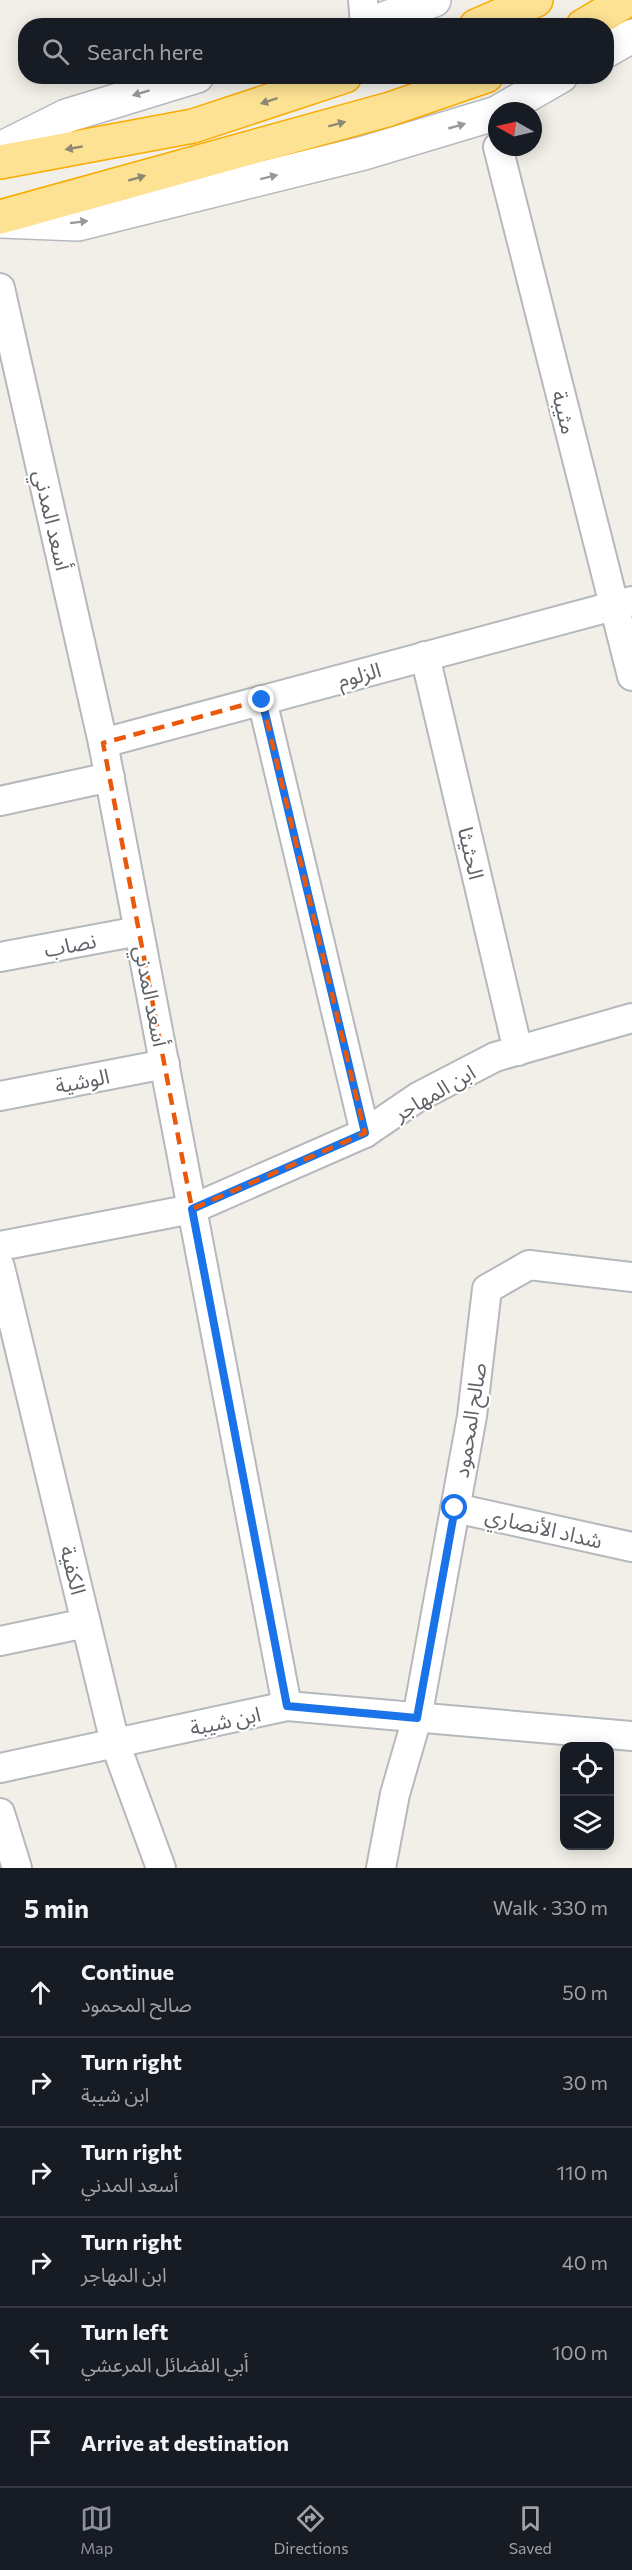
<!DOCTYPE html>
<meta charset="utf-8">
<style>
body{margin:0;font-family:Commissioner,"Noto Sans Arabic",sans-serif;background:#242831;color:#f1f3f6}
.controls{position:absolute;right:18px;bottom:18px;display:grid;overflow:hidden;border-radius:12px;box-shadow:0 3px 15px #0003}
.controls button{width:54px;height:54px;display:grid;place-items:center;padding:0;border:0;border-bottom:2px solid #363941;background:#171b24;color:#f1f3f6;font:30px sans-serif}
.compass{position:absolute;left:488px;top:102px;width:54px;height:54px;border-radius:50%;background:#171b24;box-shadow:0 3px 15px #0003;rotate:278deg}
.stop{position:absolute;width:18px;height:18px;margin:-14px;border:4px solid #1a73e8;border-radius:50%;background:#fff}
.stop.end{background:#1a73e8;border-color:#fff;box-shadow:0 2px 6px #0008}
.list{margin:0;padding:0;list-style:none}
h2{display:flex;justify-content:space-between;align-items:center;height:78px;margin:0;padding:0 24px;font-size:26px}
h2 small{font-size:20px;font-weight:400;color:#9ea1a6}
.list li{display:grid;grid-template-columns:39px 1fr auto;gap:18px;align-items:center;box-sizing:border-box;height:90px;padding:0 24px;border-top:2px solid #363941}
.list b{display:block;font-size:22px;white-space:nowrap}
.list p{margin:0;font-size:20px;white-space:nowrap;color:#9ea1a6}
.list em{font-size:20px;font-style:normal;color:#9ea1a6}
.icon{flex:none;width:33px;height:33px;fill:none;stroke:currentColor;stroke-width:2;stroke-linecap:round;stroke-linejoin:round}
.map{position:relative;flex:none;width:632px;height:1868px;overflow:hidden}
.search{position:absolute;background:#171b24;box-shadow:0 3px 15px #0003;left:18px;right:18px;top:18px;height:66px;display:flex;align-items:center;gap:15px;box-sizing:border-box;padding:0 21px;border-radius:24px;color:#9ea1a6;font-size:22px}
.sheet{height:618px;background:#171b24}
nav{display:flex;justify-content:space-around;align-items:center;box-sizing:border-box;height:84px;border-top:2px solid #363941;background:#171b24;font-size:16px;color:#9ea1a6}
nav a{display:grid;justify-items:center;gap:3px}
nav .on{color:#8c9099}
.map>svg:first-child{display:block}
</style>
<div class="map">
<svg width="632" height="1868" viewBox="0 0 632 1868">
<rect width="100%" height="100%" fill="#f1efe8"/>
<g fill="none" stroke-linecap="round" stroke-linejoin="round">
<defs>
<g id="street">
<path d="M363,0L365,25"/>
<path d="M498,147L632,676"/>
<path d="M0,288L103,743L287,1706"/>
<path d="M425,656L518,1051"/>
<path d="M262,700L365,1133"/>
<path d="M103,743L632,601"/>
<path d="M0,801L110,777"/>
<path d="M0,957L139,931"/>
<path d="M0,1096L165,1064"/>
<path d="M0,1246L192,1209L365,1133L418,1097L495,1057L632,1018"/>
<path d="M0,1267L115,1743L161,1868"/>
<path d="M455,1508L632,1547"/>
<path d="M0,1641L86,1623"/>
<path d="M0,1768L287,1706L632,1736"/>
<path d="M0,1813L17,1868"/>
<path d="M381,1868L395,1794L417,1718L472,1416L487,1289L529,1265L632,1277"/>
</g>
<g id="secondary">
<path d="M365,26L434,0"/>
<path d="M606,51L632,36"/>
<path d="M500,111L561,76"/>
<path d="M0,149L66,116L197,76"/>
<path d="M0,221L78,224L364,153L497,113"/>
</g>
<g id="highway">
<path d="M476,26L536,0"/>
<path d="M583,26L627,0"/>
<path d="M0,162L193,126L345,76"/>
<path d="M0,217L390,109L486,76"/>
</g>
</defs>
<use href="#street" stroke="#b5b8bc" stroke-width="32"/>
<use href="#secondary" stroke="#b6babf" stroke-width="36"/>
<use href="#highway" stroke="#f9ab00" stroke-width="36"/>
<use href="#street" stroke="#fff" stroke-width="28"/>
<use href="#secondary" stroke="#fff" stroke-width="33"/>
<use href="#highway" stroke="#fde293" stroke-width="33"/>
</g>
<defs><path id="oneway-solid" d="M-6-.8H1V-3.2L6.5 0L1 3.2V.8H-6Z" transform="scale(1.5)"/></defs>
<g fill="#979a9d">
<use href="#oneway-solid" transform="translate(141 93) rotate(163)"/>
<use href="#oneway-solid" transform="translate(457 126) rotate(-16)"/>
<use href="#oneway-solid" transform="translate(269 177) rotate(-14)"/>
<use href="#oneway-solid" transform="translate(79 222) rotate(-7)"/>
</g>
<g fill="#8e8975">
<use href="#oneway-solid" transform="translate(269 101) rotate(162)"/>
<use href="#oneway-solid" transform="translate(337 124) rotate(-15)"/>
<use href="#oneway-solid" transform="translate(74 148) rotate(170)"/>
<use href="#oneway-solid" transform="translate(137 178) rotate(-16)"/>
</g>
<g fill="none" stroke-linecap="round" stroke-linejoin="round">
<path stroke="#1a73e8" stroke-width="8" d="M262,700L365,1133L192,1209L287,1706L417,1718L455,1508"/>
</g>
<path fill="none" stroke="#e8590c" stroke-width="4.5" stroke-dasharray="12 8" stroke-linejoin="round" d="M262,700L365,1133L192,1209L103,743Z"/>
<g text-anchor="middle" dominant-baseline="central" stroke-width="4.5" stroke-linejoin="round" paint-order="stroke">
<g font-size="21" fill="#5f6368" stroke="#fff">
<text transform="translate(565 412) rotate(76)">مثيبة</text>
<text transform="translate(53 520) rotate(77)">أسعد المدني</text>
<text transform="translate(359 674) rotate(-15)">الزلوم</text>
<text transform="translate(472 853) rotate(77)">الحثيثا</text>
<text transform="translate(70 944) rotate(-11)">نصاب</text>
<text transform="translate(152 996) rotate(79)">أسعد المدني</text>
<text transform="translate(82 1080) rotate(-11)">الوشية</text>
<text transform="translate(434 1092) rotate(-30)">ابن المهاجر</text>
<text transform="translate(469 1420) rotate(-81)">صالح المحمود</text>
<text transform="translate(544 1527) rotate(13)">شداد الأنصاري</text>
<text transform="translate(74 1570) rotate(76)">الكفية</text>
<text transform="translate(225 1720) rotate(-12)">ابن شيبة</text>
</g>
</g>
</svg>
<div class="controls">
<button><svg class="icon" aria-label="locate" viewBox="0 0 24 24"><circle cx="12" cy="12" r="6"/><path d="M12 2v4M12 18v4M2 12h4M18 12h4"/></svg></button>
<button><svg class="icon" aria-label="layers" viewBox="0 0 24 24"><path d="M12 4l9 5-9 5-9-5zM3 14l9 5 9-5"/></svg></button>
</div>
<svg class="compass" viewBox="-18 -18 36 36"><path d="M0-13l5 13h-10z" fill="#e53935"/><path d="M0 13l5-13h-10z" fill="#9ea1a6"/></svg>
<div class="stop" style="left:455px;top:1508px"></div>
<div class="stop end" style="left:262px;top:700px"></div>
<div class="search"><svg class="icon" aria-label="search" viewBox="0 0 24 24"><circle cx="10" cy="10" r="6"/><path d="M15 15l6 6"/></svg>Search here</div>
</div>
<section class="sheet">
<h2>5 min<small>Walk · 330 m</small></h2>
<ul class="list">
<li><svg class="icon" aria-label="ahead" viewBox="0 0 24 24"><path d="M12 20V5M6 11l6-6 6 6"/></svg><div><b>Continue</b><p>صالح المحمود</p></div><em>50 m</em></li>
<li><svg class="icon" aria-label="right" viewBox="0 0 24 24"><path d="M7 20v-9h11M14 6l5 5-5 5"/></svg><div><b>Turn right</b><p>ابن شيبة</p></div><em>30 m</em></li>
<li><svg class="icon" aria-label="right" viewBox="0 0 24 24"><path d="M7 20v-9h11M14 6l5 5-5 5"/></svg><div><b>Turn right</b><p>أسعد المدني</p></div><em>110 m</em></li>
<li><svg class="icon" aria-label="right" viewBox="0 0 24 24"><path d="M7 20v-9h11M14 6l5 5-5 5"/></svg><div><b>Turn right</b><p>ابن المهاجر</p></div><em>40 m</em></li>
<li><svg class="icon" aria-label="left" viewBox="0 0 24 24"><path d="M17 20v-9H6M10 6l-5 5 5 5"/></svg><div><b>Turn left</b><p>أبي الفضائل المرعشي</p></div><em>100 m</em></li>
<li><svg class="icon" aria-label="arrive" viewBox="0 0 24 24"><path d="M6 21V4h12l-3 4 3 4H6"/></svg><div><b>Arrive at destination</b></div></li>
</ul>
</section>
<nav>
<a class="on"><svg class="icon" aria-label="map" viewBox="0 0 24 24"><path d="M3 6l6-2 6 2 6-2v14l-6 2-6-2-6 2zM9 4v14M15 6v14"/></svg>Map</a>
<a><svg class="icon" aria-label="directions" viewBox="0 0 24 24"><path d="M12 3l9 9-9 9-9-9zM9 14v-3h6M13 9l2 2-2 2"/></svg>Directions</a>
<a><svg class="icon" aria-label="saved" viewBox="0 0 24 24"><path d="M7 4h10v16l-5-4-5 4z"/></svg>Saved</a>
</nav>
